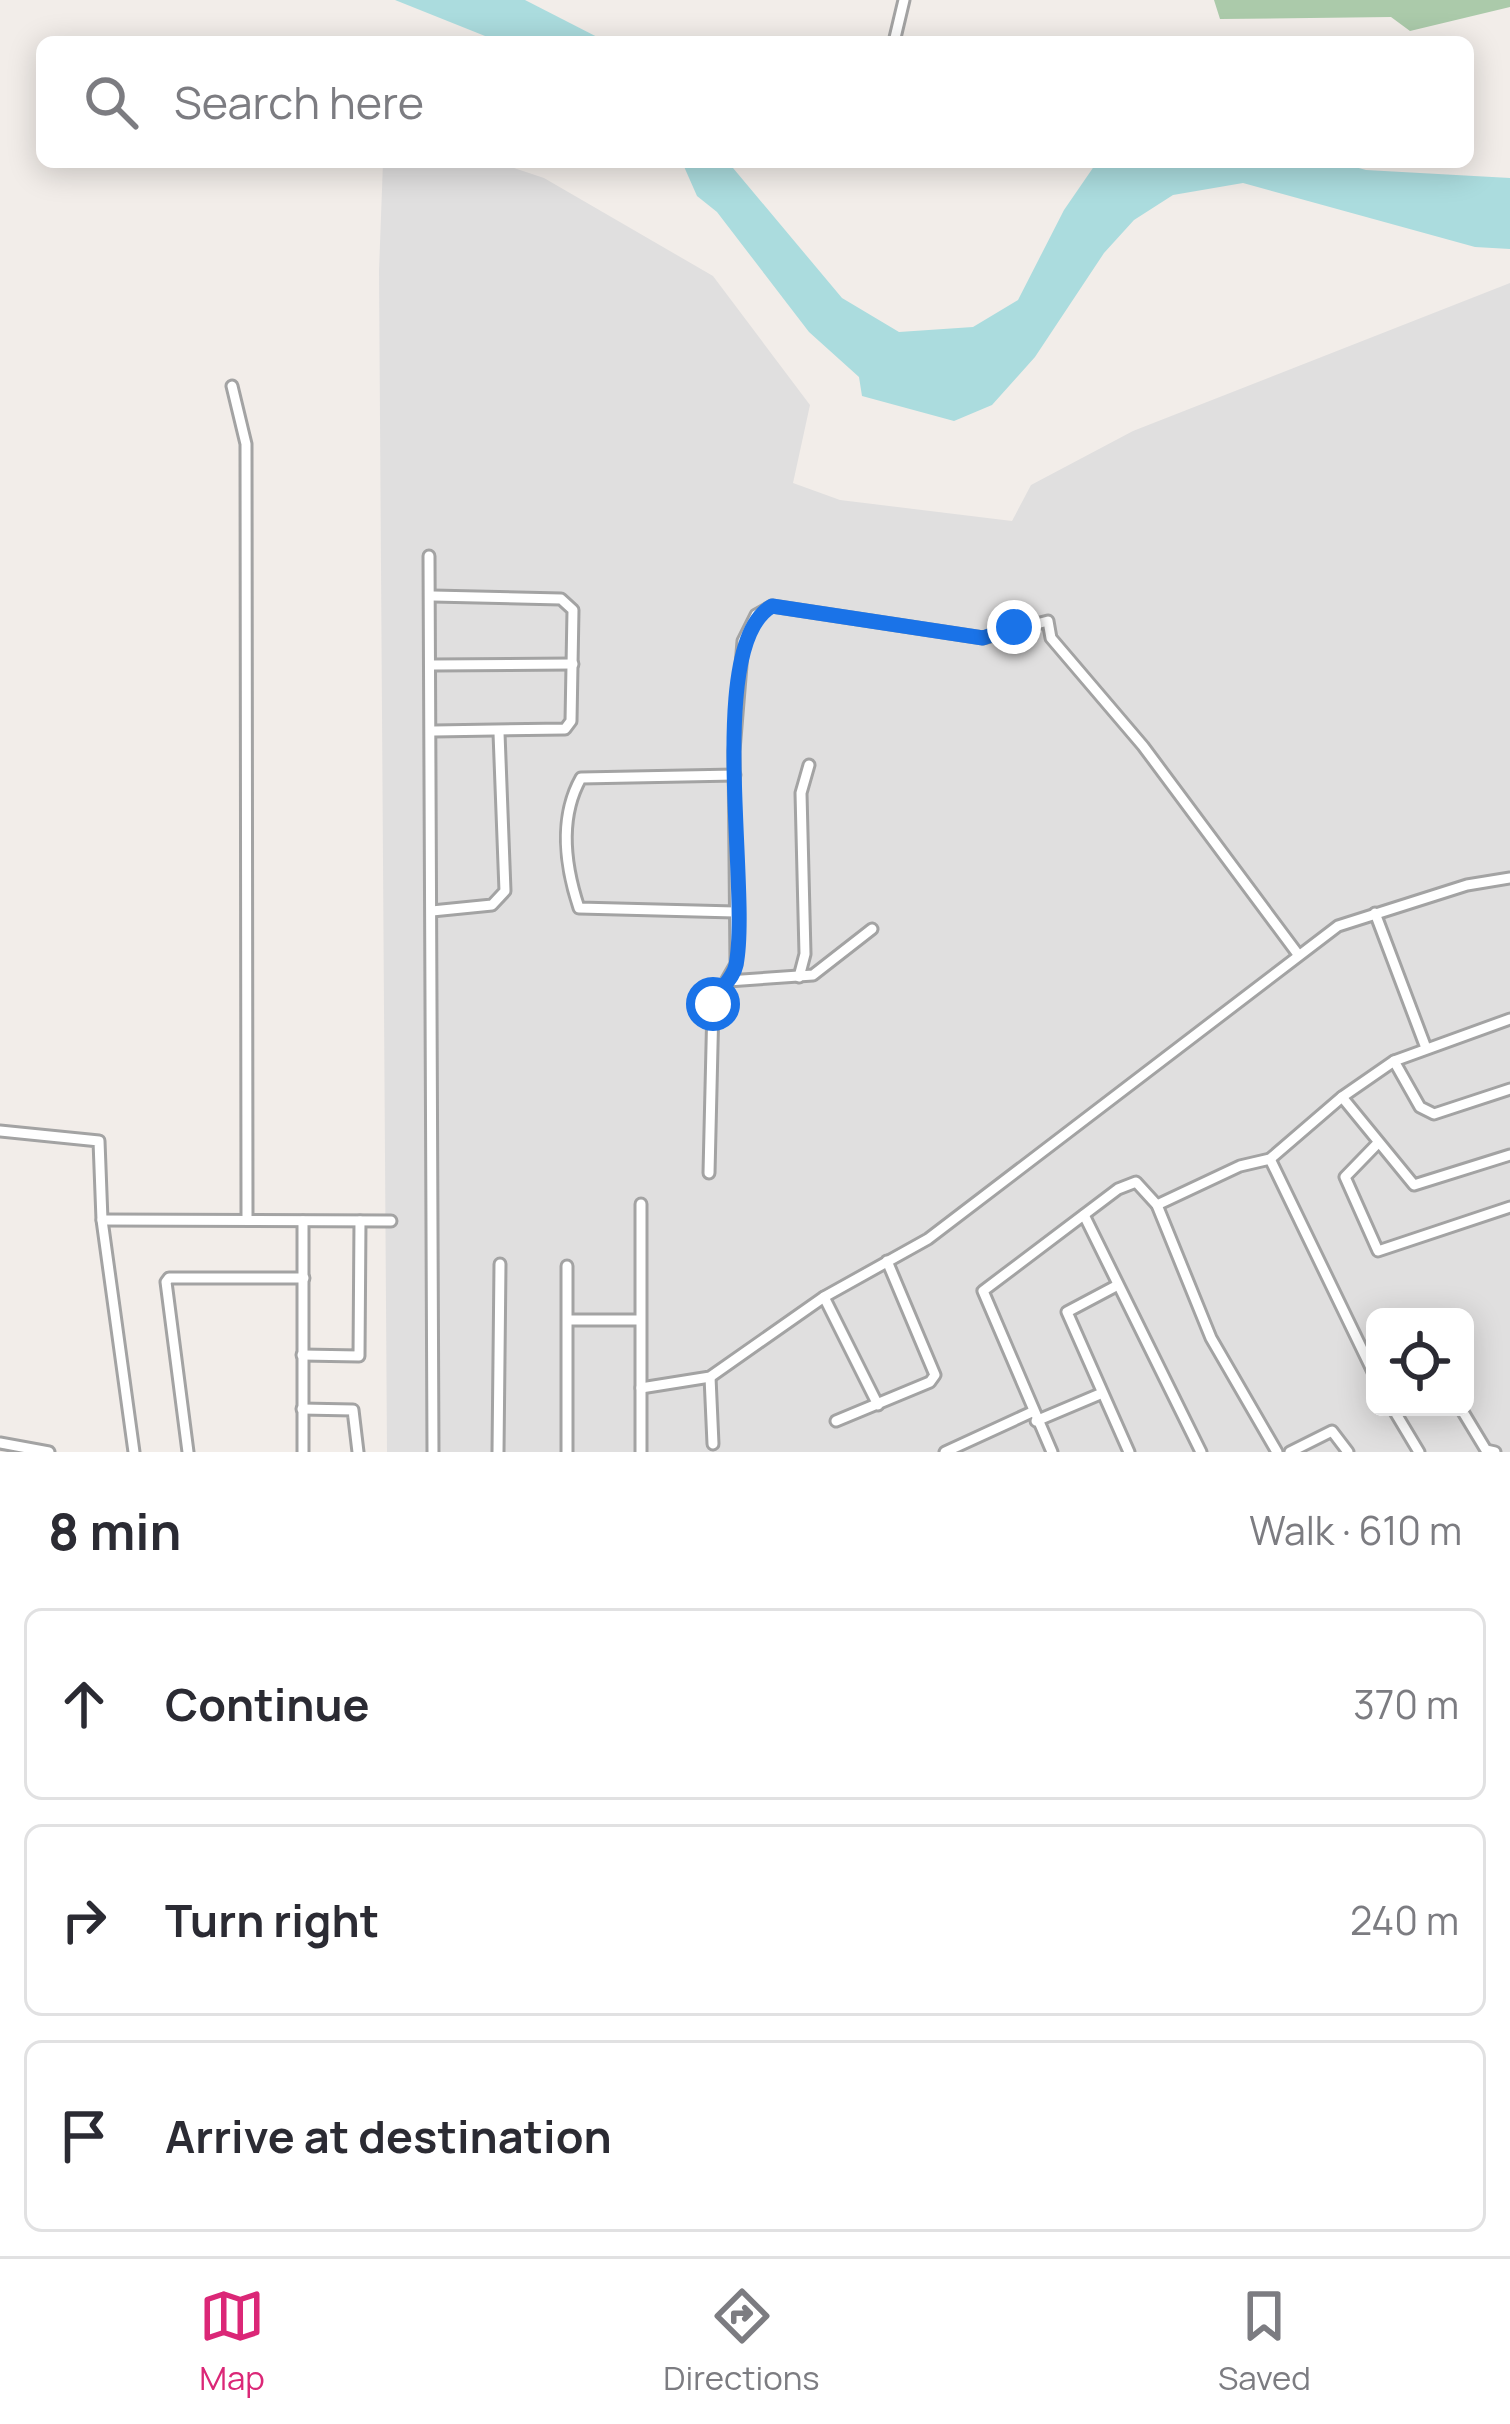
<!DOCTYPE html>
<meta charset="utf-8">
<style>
body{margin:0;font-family:Manrope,sans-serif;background:#f7f7f7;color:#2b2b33}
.controls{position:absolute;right:36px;bottom:36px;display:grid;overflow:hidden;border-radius:18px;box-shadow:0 6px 30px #0003}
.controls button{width:108px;height:108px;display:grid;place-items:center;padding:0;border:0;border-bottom:3px solid #e1e1e2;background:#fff;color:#2b2b33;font:60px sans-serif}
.stop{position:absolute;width:36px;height:36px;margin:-27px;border:9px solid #1a73e8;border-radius:50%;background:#fff}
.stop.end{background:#1a73e8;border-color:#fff;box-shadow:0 3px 12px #0008}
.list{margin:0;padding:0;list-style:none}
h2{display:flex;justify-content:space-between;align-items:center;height:156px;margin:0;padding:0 48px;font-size:51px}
h2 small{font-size:39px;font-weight:400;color:#7c7c81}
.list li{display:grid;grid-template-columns:78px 1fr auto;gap:36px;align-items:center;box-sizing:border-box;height:192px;margin:0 24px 24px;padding:0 24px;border:3px solid #e1e1e2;border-radius:18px}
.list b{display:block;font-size:45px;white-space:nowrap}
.list em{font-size:39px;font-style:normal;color:#7c7c81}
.icon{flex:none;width:66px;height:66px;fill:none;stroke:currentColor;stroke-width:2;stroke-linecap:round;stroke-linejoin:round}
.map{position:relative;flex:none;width:1510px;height:1452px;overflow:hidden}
.search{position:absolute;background:#fff;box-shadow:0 6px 30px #0003;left:36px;right:36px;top:36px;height:132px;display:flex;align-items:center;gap:30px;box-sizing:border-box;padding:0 42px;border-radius:18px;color:#7c7c81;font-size:45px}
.sheet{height:804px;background:#fff}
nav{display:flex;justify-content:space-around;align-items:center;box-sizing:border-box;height:168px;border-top:3px solid #e1e1e2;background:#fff;font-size:33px;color:#7c7c81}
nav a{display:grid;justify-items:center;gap:6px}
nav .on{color:#db2777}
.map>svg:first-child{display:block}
</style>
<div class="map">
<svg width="1510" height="1452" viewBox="0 0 1510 1452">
<rect width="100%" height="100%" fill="#f2ede9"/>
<path fill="#e0dfdf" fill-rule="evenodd" d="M383,162H496L544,178L713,276L810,405L793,483L840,500L1012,521L1031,485L1133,431L1510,283V1452H387L379,271ZM1375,1317H1465V1407H1375Z"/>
<path fill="#abcaaa" d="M1214,0H1510V7L1410,31L1391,17L1220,19Z"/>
<g fill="#abdcde">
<path d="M395,0H525L607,42H500Z"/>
<path d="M682,162H728L842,298L899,332L973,327L1018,300L1064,210L1097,162H1337L1366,170L1510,178V249L1475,247L1243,183L1173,195L1134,220L1104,253L1035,357L992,405L954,421L862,396L859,377L809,332L717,212L697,196Z"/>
</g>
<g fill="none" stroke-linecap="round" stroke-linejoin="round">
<defs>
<g id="minor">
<path d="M894,42L904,0"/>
<path d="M232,386L246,444L247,1220"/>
<path d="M429,556L433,1452"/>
<path d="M433,596L561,599L573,610L571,721L565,729L434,731"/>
<path d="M434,665L573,664"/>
<path d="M735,775L581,778C559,817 565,866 579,908L735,912"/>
<path d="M432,911L492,905L505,891L499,733"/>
<path d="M1375,913L1426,1048"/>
<path d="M799,977L805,954L801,793L809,765"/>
<path d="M728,981L813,975L872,929"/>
<path d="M1394,1061L1420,1107L1434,1114L1510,1089"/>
<path d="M1342,1097L1414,1185L1510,1155"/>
<path d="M0,1131L99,1141L102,1220L134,1452"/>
<path d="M1378,1143L1345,1177L1378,1251L1510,1207"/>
<path d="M1270,1159L1375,1376"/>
<path d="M709,1173L713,1004L736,964L734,751L743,641L756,615L772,606L983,638L1048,621L1051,638L1143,746L1297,953"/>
<path d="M1157,1205L1240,1166L1270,1159L1342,1097L1394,1061L1510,1019"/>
<path d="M1084,1215L1201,1452"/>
<path d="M102,1220L391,1221"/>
<path d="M303,1221V1452"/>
<path d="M567,1266V1452"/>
<path d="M1116,1286L1067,1312L1129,1452"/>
<path d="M824,1297L878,1405"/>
<path d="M568,1320H640"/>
<path d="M302,1355L359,1356L360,1221"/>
<path d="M710,1377L713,1444"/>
<path d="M641,1388L710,1377L824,1297L928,1239L1338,926L1467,885L1510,878"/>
<path d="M1392,1407L1419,1452"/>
<path d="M1460,1407L1486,1450L1495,1452"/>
<path d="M302,1409L353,1410L358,1452"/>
<path d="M836,1421L930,1382L935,1375L887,1261"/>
<path d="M1036,1421L1100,1394"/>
<path d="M0,1443L49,1452"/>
<path d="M188,1452L166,1282L169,1278H304"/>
<path d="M498,1452L500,1264"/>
<path d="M641,1452V1204"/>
<path d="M945,1452L1032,1412"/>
<path d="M1052,1452L983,1291L1118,1189L1136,1182L1157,1205L1211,1338L1277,1452"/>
<path d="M1290,1452L1332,1431L1348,1452"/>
</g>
</defs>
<use href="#minor" stroke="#a3a3a3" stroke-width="15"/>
<use href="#minor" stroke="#fff" stroke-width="9"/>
</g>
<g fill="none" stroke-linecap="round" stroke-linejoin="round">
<path stroke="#1a73e8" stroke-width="15" d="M713,1004C718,989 733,980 736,965C751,890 704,645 772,606L983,638L1014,627"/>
</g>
</svg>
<div class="controls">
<button><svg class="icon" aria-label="locate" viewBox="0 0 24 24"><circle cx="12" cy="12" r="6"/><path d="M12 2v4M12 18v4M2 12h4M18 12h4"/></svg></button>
</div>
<div class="stop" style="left:713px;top:1004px"></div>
<div class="stop end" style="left:1014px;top:627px"></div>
<div class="search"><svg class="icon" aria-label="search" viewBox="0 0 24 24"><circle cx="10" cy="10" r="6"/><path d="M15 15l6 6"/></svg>Search here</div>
</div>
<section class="sheet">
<h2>8 min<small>Walk · 610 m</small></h2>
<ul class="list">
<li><svg class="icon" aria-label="ahead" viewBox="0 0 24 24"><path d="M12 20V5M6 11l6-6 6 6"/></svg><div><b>Continue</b></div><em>370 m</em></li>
<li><svg class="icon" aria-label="right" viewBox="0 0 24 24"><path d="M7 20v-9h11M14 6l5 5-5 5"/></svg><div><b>Turn right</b></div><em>240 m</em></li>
<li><svg class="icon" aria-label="arrive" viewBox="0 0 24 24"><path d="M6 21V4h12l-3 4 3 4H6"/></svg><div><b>Arrive at destination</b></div></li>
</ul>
</section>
<nav>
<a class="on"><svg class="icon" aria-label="map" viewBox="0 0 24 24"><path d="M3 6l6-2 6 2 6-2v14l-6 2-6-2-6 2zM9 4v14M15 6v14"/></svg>Map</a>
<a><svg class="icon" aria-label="directions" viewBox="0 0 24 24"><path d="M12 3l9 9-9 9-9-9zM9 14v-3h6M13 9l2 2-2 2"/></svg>Directions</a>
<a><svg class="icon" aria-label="saved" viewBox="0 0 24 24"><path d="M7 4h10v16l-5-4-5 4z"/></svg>Saved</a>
</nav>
